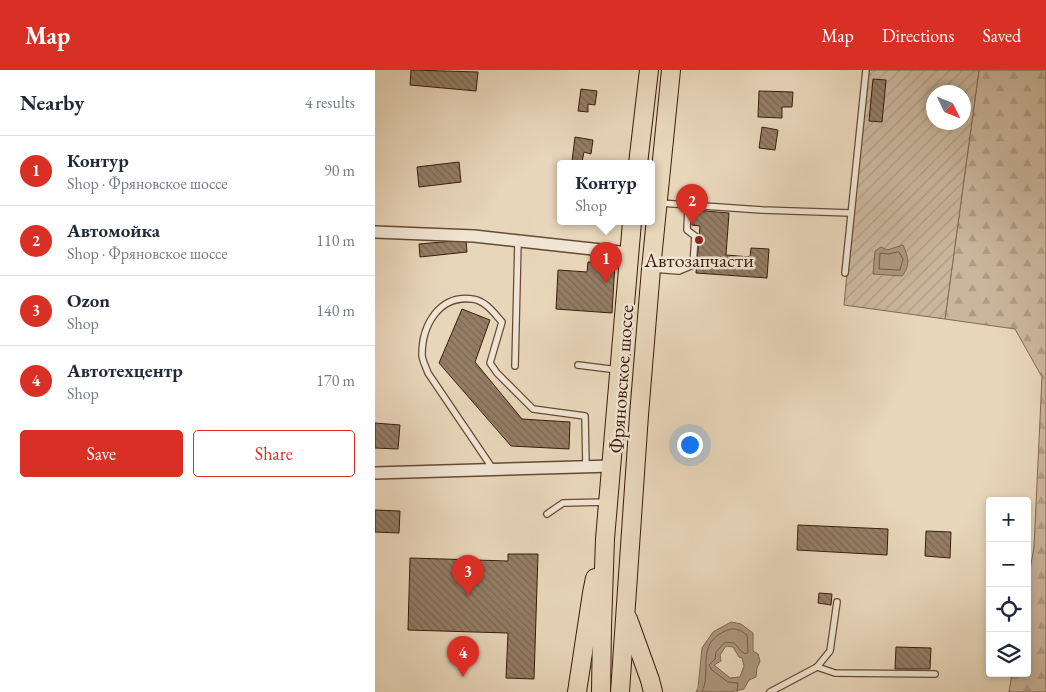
<!DOCTYPE html>
<meta charset="utf-8">
<style>
body{margin:0;font-family:"EB Garamond",serif;background:#f6f6f7;color:#1f2937}
.controls{position:absolute;right:15px;bottom:15px;display:grid;overflow:hidden;border-radius:5px;box-shadow:0 2px 8px #0003}
.controls button{width:45px;height:45px;display:grid;place-items:center;padding:0;border:0;border-bottom:1px solid #e0e1e3;background:#fff;color:#1f2937;font:25px sans-serif}
.compass{position:absolute;left:551px;top:15px;width:45px;height:45px;border-radius:50%;background:#fff;box-shadow:0 2px 8px #0003;rotate:133deg}
.you{position:absolute;left:314px;top:374px;width:18px;height:18px;margin:-12px;border:4px solid #fff;border-radius:50%;background:#1a73e8;box-shadow:0 0 0 8px #1a73e833}
.badge{display:grid;place-items:center;width:32px;height:32px;border-radius:50%;background:#d93025;color:#fff;font-size:16px;font-weight:700}
.pin{position:absolute;translate:-50% -41px;filter:drop-shadow(0 1px 2px #0008)}
.pin::after{content:'';position:absolute;top:26px;width:18px;height:15px;background:inherit;clip-path:polygon(0 0,100% 0,50% 100%)}
.popup{position:absolute;left:182px;top:90px;width:98px;height:65px;box-sizing:border-box;display:grid;place-content:center;border-radius:5px;background:#fff;filter:drop-shadow(0 1px 4px #0005);font-size:16px;white-space:nowrap;color:#747a83}
.popup b{font-size:19px;color:#1f2937}
.popup::after{content:'';position:absolute;left:50%;top:100%;margin-left:-10px;border:10px solid transparent;border-top-color:#fff}
.list{margin:0;padding:0;list-style:none}
h2{display:flex;justify-content:space-between;align-items:center;height:65px;margin:0;padding:0 20px;font-size:21px}
h2 small{font-size:16px;font-weight:400;color:#747a83}
.list li{display:grid;grid-template-columns:32px 1fr auto;gap:15px;align-items:center;box-sizing:border-box;height:70px;padding:0 20px;border-top:1px solid #e0e1e3}
.list b{display:block;font-size:19px;white-space:nowrap}
.list p{margin:0;font-size:16px;white-space:nowrap;color:#747a83}
.list em{font-size:16px;font-style:normal;color:#747a83}
.actions{display:flex;gap:10px;padding:15px 20px}
.actions a{flex:1;padding:11px 0;border:1px solid #d93025;border-radius:5px;text-align:center;font-size:18px;color:#d93025}
.actions .main{background:#d93025;color:#fff}
.icon{flex:none;width:28px;height:28px;fill:none;stroke:currentColor;stroke-width:2;stroke-linecap:round;stroke-linejoin:round}
.map{position:relative;flex:none;width:671px;height:622px;overflow:hidden}
header{display:flex;align-items:center;gap:30px;box-sizing:border-box;height:70px;padding:0 25px;background:#d93025;color:#fff}
header strong{font-size:24px}
nav{display:flex;gap:28px;margin-inline-start:auto;font-size:18px}
main{display:flex}
aside{flex:1;background:#fff}
.map>svg:first-child{display:block}
</style>
<header>
<strong>Map</strong>
<nav><a>Map</a><a>Directions</a><a>Saved</a></nav>
</header>
<main>
<aside>
<h2>Nearby<small>4 results</small></h2>
<ul class="list">
<li><span class="badge">1</span><div><b>Контур</b><p>Shop · Фряновское шоссе</p></div><em>90 m</em></li>
<li><span class="badge">2</span><div><b>Автомойка</b><p>Shop · Фряновское шоссе</p></div><em>110 m</em></li>
<li><span class="badge">3</span><div><b>Ozon</b><p>Shop</p></div><em>140 m</em></li>
<li><span class="badge">4</span><div><b>Автотехцентр</b><p>Shop</p></div><em>170 m</em></li>
</ul>
<div class="actions"><a class="main">Save</a><a>Share</a></div>
</aside>
<div class="map">
<svg width="671" height="622" viewBox="0 0 671 622">
<defs>
<pattern id="forest-firs" width="22" height="20" patternUnits="userSpaceOnUse" patternTransform="scale(1.25)"><rect width="22" height="20" fill="#cab69c"/><path d="M5 1l3.5 6h-7zM16 11l3.5 6h-7z" fill="#ae9c85"/></pattern>
<pattern id="garden-furrows" width="10" height="10" patternUnits="userSpaceOnUse" patternTransform="scale(1.25)"><rect width="10" height="10" fill="#cab69c"/><path d="M-1 1l2-2M0 10L10 0M9 11l2-2" fill="none" stroke="#ae9c85"/></pattern>
<pattern id="building-back-hatch" width="6" height="6" patternUnits="userSpaceOnUse" patternTransform="scale(1.25)"><rect width="6" height="6" fill="#947d66"/><path d="M-1 5l2 2M0 0l6 6M5-1l2 2" fill="none" stroke="#7a6652"/></pattern>
</defs>
<rect width="100%" height="100%" fill="#e8d6ba"/>
<filter id="stains"><feTurbulence type="fractalNoise" baseFrequency=".004" numOctaves="4"/><feColorMatrix values="0 0 0 0 .2 0 0 0 0 .09 0 0 0 0 .02 0 0 0 .5 -.17"/></filter>
<radialGradient id="worn" r=".72"><stop offset=".6" stop-color="#630" stop-opacity="0"/><stop offset="1" stop-color="#630" stop-opacity=".3"/></radialGradient>
<path fill="url(#forest-firs)" stroke="#826953" d="M604,0H671V622H634L637,603H652V517L659,477L667,307L640,259L570,249Z"/>
<path fill="url(#garden-furrows)" stroke="#826953" fill-rule="evenodd" d="M491,0H604L570,249L469,235ZM558,22H588V52H558Z"/>
<g fill="#ad977e" stroke="#7f6650" fill-rule="evenodd">
<path d="M528,175C533,187 536,195 527,206L498,204L500,181L506,177L512,180Z"/>
<path d="M356,552L366,554L378,563V581L383,584L385,591L382,598L381,607L374,610L369,619L355,622H321L323,618L327,578L338,562ZM351,576L358,577L364,587L367,588L369,596L365,607L355,608L339,595L346,591L345,585Z"/>
</g>
<g fill="none" stroke-linecap="round" stroke-linejoin="round">
<g stroke="#745a44" stroke-width="1">
<path d="M524,182L528,189L525,200L504,199L505,183L513,184Z"/>
<path d="M327,622C337,601 321,576 348,562C358,557 363,558 372,565L373,582L371,584L367,582L359,573L350,572L341,582L340,589L334,595L337,600L353,612L363,613L362,622"/>
</g>
</g>
<g fill="url(#building-back-hatch)" stroke="#3a1c0a">
<path d="M36,0L103,2L101,21L35,15Z"/>
<path d="M498,9L511,10L507,52L494,51Z"/>
<path d="M206,19L222,21L220,35L213,34V42L203,41Z"/>
<path d="M384,21L418,22L417,37H407V48L383,47Z"/>
<path d="M588,23H591L588,48Z"/>
<path d="M387,57L403,60L400,80L384,78Z"/>
<path d="M200,67L218,70L216,84L209,82L207,92L197,91Z"/>
<path d="M84,92L86,112L44,117L42,97Z"/>
<path d="M318,140L354,143L351,185L375,187L376,178L394,179L392,208L321,203L325,156L317,155Z"/>
<path d="M91,170L92,182L45,187L44,174Z"/>
<path d="M213,192L240,193L237,243L181,239L183,200L212,202Z"/>
<path d="M87,239L115,250L100,292L147,349L195,352L194,379L136,376L64,293Z"/>
<path d="M0,353L25,355L23,379L0,378Z"/>
<path d="M0,440L25,441L24,463L0,462Z"/>
<path d="M423,455L513,459L512,485L422,480Z"/>
<path d="M551,461L576,462L575,488L550,486Z"/>
<path d="M133,484H163L159,609L131,608L133,563L33,560L35,488L133,491Z"/>
<path d="M444,523L457,524L456,535L443,533Z"/>
<path d="M521,577L556,578L555,599H520Z"/>
</g>
<g fill="none" stroke-linecap="round" stroke-linejoin="round">
<defs>
<g id="lane">
<path d="M285,133L387,140L476,143"/>
<path d="M224,190L231,182"/>
<path d="M278,199L304,201L318,195L320,166L312,160L313,135"/>
<path d="M470,203L491,0"/>
<path d="M203,295L243,300"/>
<path d="M140,296L143,172"/>
<path d="M118,399L53,303C51,297 47,290 47,285C47,255 64,225 97,229C110,230 119,243 127,252L115,293L122,303L158,339L210,346L211,397"/>
<path d="M172,444L188,433L232,432"/>
<path d="M442,597L455,581L462,532"/>
<path d="M395,622L442,597L460,603L560,604"/>
</g>
<g id="street">
<path d="M0,162L99,166L254,183"/>
<path d="M0,403L237,396"/>
</g>
<g id="primary">
<path d="M263,94L274,0"/>
<path d="M253,549L275,610L278,622"/>
<path d="M202,622L217,523L220,508"/>
<path d="M226,622L227,557L230,469L257,152"/>
<path d="M245,622L264,345L276,199L296,0"/>
</g>
</defs>
<use href="#lane" stroke="#664a36" stroke-width="8"/>
<use href="#street" stroke="#664a36" stroke-width="14"/>
<use href="#primary" stroke="#3a1c0a" stroke-width="20"/>
<use href="#lane" stroke="#f0e4d2" stroke-width="5.5"/>
<use href="#street" stroke="#f0e4d2" stroke-width="11"/>
<use href="#primary" stroke="#e8d6ba" stroke-width="18"/>
</g>
<circle fill="#8f2418" stroke="#f0e4d2" stroke-width="2" cx="324" cy="170" r="5"/>
<g text-anchor="middle" dominant-baseline="central" stroke-width="5" stroke-linejoin="round" paint-order="stroke">
<g font-size="20" fill="#3a1c0a" stroke="#f0e4d2">
<text x="324" y="190">Автозапчасти</text>
</g>
<g font-size="20" fill="#3a1c0a" stroke="#f0e4d2">
<text transform="translate(246 309) rotate(-86)">Фряновское шоссе</text>
</g>
</g>
<rect width="100%" height="100%" filter="url(#stains)"/>
<rect width="100%" height="100%" fill="url(#worn)"/>
</svg>
<div class="controls">
<button>+</button>
<button>−</button>
<button><svg class="icon" aria-label="locate" viewBox="0 0 24 24"><circle cx="12" cy="12" r="6"/><path d="M12 2v4M12 18v4M2 12h4M18 12h4"/></svg></button>
<button><svg class="icon" aria-label="layers" viewBox="0 0 24 24"><path d="M12 4l9 5-9 5-9-5zM3 14l9 5 9-5"/></svg></button>
</div>
<svg class="compass" viewBox="-18 -18 36 36"><path d="M0-13l5 13h-10z" fill="#e53935"/><path d="M0 13l5-13h-10z" fill="#747a83"/></svg>
<div class="you"></div>
<div class="pin badge" style="left:231px;top:213px">1</div>
<div class="popup"><b>Контур</b>Shop</div>
<div class="pin badge" style="left:317px;top:155px">2</div>
<div class="pin badge" style="left:93px;top:526px">3</div>
<div class="pin badge" style="left:88px;top:607px">4</div>
</div>
</main>
